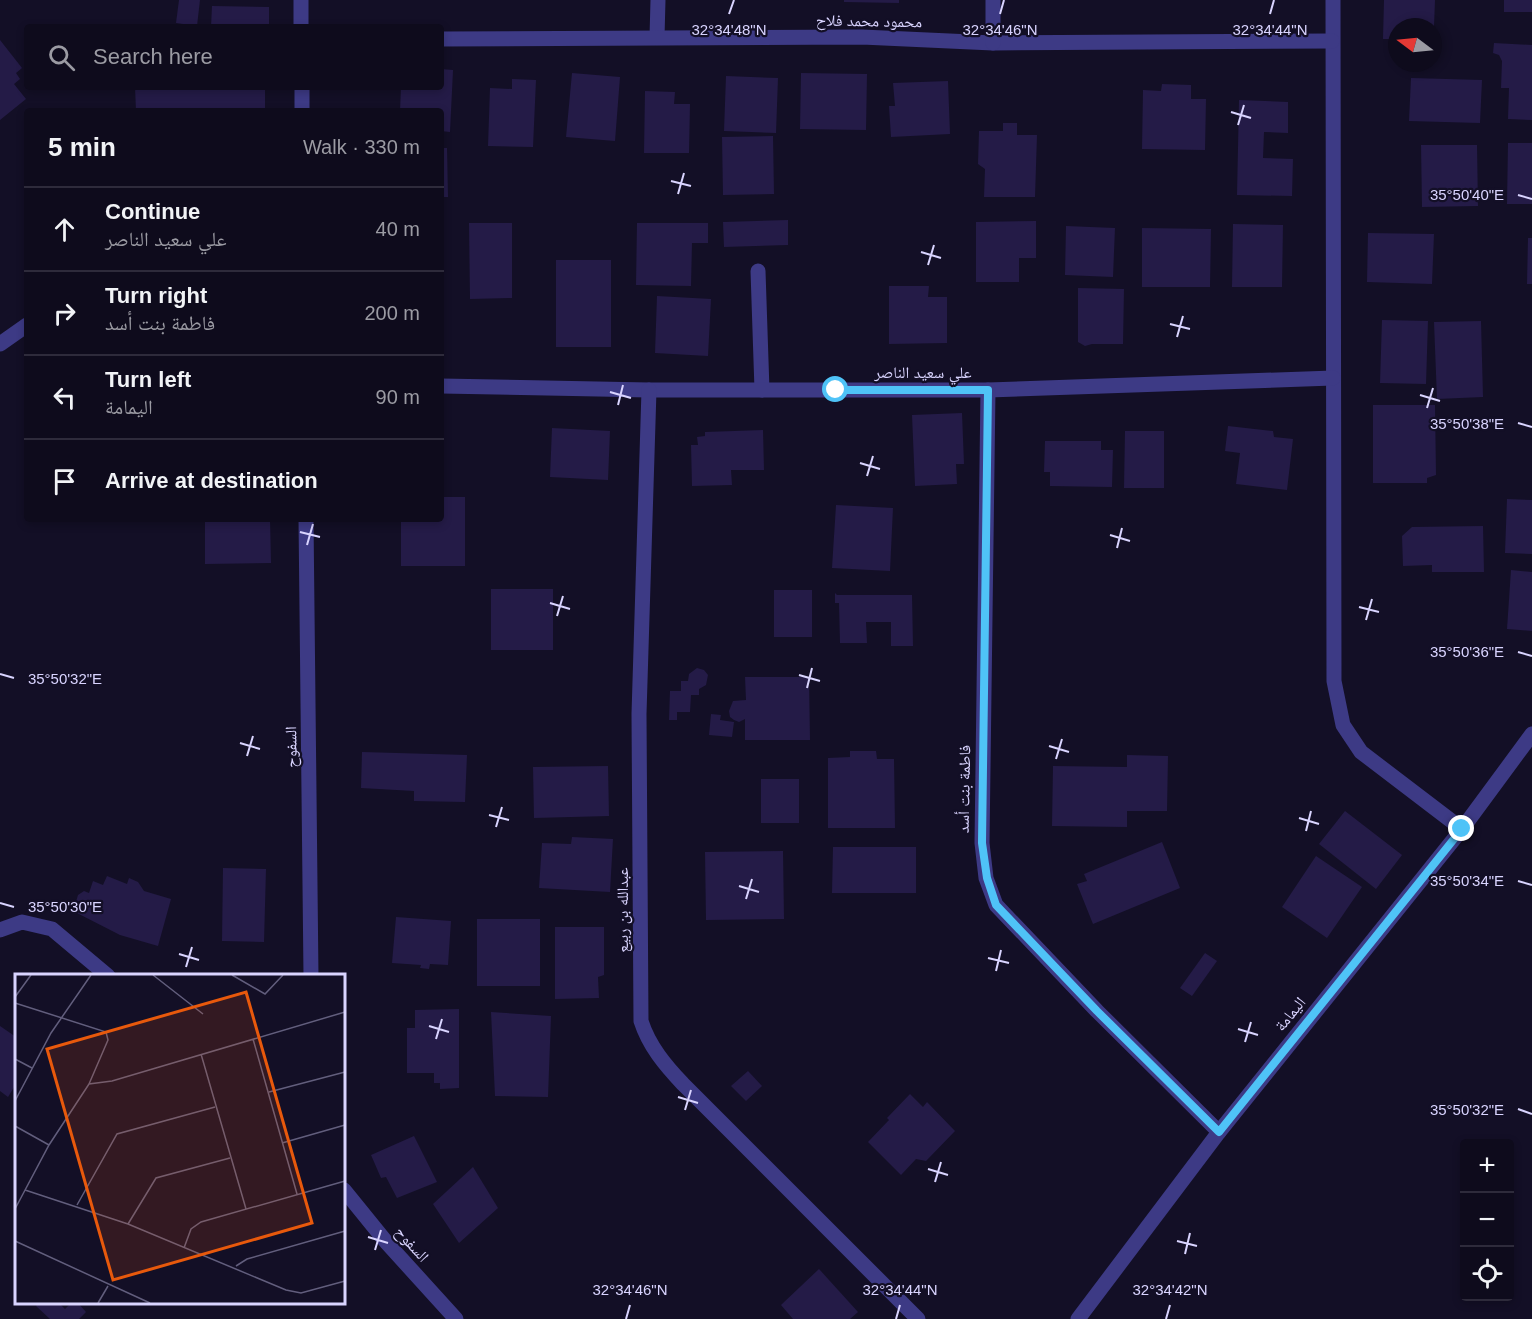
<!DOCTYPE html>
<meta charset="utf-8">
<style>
body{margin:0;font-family:Helvetica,"Noto Naskh Arabic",sans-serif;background:#1c1929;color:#f1f3f6}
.controls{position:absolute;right:18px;bottom:18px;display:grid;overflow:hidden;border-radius:6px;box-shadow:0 3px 9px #0003}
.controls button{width:54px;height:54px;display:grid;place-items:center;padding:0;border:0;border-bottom:2px solid #2e2b3b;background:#0e0b1c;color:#f1f3f6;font:30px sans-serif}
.compass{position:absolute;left:1388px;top:18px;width:54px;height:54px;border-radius:50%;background:#0e0b1c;box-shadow:0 3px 9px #0003;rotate:286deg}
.stop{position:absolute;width:18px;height:18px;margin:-14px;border:4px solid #4fc3f7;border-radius:50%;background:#fff}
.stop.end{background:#4fc3f7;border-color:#fff;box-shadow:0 2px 6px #0008}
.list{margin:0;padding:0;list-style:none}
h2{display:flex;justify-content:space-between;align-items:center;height:78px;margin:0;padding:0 24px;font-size:26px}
h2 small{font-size:20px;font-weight:400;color:#9b9ba3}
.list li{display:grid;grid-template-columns:39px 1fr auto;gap:18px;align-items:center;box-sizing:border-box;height:84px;padding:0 24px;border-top:2px solid #2e2b3b}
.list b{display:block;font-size:22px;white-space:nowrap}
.list p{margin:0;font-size:20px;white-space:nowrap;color:#9b9ba3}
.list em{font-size:20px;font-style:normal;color:#9b9ba3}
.icon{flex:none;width:33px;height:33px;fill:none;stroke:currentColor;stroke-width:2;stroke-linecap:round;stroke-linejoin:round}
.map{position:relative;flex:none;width:1532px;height:1319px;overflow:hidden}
.search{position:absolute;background:#0e0b1c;box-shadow:0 3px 9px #0003;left:24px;top:24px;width:420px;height:66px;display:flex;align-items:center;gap:15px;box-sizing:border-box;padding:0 21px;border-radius:6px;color:#9b9ba3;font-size:22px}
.panel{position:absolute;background:#0e0b1c;box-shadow:0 3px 9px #0003;left:24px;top:108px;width:420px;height:414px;border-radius:6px}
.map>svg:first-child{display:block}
</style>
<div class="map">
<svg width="1532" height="1319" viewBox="0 0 1532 1319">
<rect width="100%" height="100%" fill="#130f26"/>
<g fill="#241b47">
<path d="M179,0H200L197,26L176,23Z"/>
<path d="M844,0H899V3L844,2Z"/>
<path d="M1384,0H1435L1434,27H1397V39H1383Z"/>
<rect x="1504" y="0" width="28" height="12"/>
<path d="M212,6L269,7V27H211Z"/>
<path d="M0,40L22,68L16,73L20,79L14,84L26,99L0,120Z"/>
<path d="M1494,43L1532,45V120L1508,119L1509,88H1501L1502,61L1499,55L1493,53Z"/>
<path d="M441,69L453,70L450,132L441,131V111H400L401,87H441Z"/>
<path d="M572,73L620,77L615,141L566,137Z"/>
<path d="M801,73L867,74L866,130L800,129Z"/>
<path d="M726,76L778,78L776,133L724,131Z"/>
<path d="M1411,78L1482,80L1480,123L1409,121Z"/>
<path d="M512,79L536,80L533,147L488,146L490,88L512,89Z"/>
<path d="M948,81L950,134L891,137L889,106H895L893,83Z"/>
<path d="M1162,84L1191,85V99H1206L1205,150L1142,149L1143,90L1161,91Z"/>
<path d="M135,87H265V111H136Z"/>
<path d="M645,91L675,92L674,104H690L689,153H644Z"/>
<path d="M1239,100L1288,102V133L1264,132L1263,158L1293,159L1292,196L1237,195Z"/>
<path d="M1003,123H1017V135H1037L1035,197H984L985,169L978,164L979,131H1003Z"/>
<path d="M773,136L774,194L723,195L722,137Z"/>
<path d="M1508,143H1532V204H1507Z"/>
<path d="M1421,145H1477L1478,206L1422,207Z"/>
<path d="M441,148H447L448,197H441Z"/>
<path d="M788,220V245L724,247L723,222Z"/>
<path d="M1036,221V258H1019V282H976V222Z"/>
<path d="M469,223H512V298L470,299Z"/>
<path d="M637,223H708V243H692L691,286L636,285Z"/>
<path d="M1233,224L1283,225L1282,287H1232Z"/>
<path d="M1066,226L1115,228L1113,277L1065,275Z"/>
<path d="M1142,228L1211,229L1210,287H1142Z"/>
<path d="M1368,233L1434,234L1432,284L1367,282Z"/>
<path d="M1528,238H1532V284H1527Z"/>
<rect x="556" y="260" width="55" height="87"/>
<path d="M889,286H929L928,297H947V343L889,344Z"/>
<path d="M1078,288L1124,289L1123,344H1092L1085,346L1078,342Z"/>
<path d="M657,296L711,299L708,356L655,353Z"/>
<path d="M1382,320L1428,321L1426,384L1380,383Z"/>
<path d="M1481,321L1483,397L1437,399L1434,322Z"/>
<path d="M1373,405H1435L1436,475L1427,478V483H1373Z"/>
<path d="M962,413L964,464H956L957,484L915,486L912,415Z"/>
<path d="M1228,426L1273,431L1274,437L1293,439L1287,490L1236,484L1240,453L1225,451Z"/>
<path d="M552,428L610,431L608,480L550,477Z"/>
<path d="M763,430L764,470H731L732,485L692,486L691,445H698L697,437L705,436V432Z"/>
<path d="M1125,431H1164V488H1124Z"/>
<path d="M1045,441H1101V450H1113L1112,487L1050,486V472H1044Z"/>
<path d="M441,497H465V566H401V519H441Z"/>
<path d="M1507,499L1532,500V554L1505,553Z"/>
<path d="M836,505L893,508L890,571L832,568Z"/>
<path d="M205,519H270L271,563L205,564Z"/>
<path d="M1483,526L1484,572H1432V565L1403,566L1402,536L1412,527Z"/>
<path d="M1511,570L1532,572V631L1507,629Z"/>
<rect x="491" y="589" width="62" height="61"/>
<rect x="774" y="590" width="38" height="47"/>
<path d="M835,593L837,595H912L913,646H891V622H866L867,643H840L839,603H835Z"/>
<path d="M697,668L704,670L708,675L706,685L699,689V695H691L690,712H677V720H669L670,691H681V681H688L689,674Z"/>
<path d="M745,677H809L810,740H745V719L739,722L734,720L730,717L729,711L733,701L746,700Z"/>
<path d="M711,714L721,715L720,720L734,722L732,737L709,735Z"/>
<path d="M850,751H876L877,759H894L895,828H828V758L850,757Z"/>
<path d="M362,752L467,755L465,802L414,801V791L361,788Z"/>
<path d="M1127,755L1168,756L1167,811H1127V827L1052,826L1053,766L1127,767Z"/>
<path d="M608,766L609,816L534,818L533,767Z"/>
<rect x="761" y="779" width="38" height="44"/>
<path d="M1345,811L1402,855L1376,889L1319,844Z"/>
<path d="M572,837L613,839L610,892L539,888L542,843L571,844Z"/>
<path d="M1162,842L1180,888L1093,924L1077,884L1087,881L1084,874Z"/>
<path d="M833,847H916V893H832Z"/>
<path d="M783,851L784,919L706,920L705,852Z"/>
<path d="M1316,856L1362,887L1327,938L1282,907Z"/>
<path d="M223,868L266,869L264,942L222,941Z"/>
<path d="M107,876L127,884L129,878L138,882L144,891L171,899L158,946L120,935L75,912V905L78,895L84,891L89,893L93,881L103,885Z"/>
<path d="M396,917L451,921L448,965L430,964L429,969L420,968L421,965L392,963Z"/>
<rect x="477" y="919" width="63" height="67"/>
<path d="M555,927H604V975L598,977L599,998L555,999Z"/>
<path d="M1205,953L1217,961L1192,996L1180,988Z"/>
<path d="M459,1009V1088L440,1089V1083H434V1073H407V1028H415V1010Z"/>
<path d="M491,1012L551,1016L548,1097L495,1096Z"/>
<path d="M0,1026L16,1037V1084L8,1097L0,1091Z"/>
<path d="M748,1071L762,1086L746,1101L731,1086Z"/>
<path d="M910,1094L923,1107L927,1102L955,1131L926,1161L916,1159L901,1175L868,1142L889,1120L887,1118Z"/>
<path d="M414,1136L437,1182L397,1198L386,1177L381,1178L371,1155Z"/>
<path d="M473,1167L498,1208L459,1243L433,1204Z"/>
<path d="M819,1269L858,1312L850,1319H793L781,1305Z"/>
<path d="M39,1302H58L65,1309L72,1302H77L86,1312L79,1319H50L36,1306Z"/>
</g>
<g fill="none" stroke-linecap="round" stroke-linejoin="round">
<g stroke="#3d3a85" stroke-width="15">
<path d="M301,0V27"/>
<path d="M1333,0L1334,681L1343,725L1361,752L1462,829"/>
<path d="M657,37L658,0"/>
<path d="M441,39L862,37L993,43L1332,41"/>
<path d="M993,43V0"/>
<path d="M302,87V111"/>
<path d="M758,271L762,390"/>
<path d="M0,344L27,325"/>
<path d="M441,386L649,390H988L1333,378"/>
<path d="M649,390L639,714L641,1021C649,1046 665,1065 683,1084L918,1319"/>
<path d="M988,390L982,843L986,878L996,905L1097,1011L1219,1132"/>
<path d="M306,519L311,976"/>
<path d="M0,930L22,922L52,929L108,976"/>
<path d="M344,1190L387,1243L456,1319"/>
<path d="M1078,1319L1219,1132L1462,829L1532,734"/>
</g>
</g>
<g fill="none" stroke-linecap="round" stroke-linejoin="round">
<path stroke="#4fc3f7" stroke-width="8" d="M836,390H988L982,843L987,878L996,905L1097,1011L1219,1132L1462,829"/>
</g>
<path fill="none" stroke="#d9d4ff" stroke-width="2" d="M729,14L734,0M1000,14L1004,0M1270,14L1274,0M1231,112L1251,118M1238,125L1244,105M671,181L691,186M678,194L684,173M1518,195L1532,199M921,252L941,258M928,265L934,245M1170,324L1190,329M1177,337L1183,316M610,392L631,398M1420,395L1440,401M618,405L623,385M1427,408L1433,388M1518,423L1532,427M860,463L880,469M867,476L873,456M300,532L320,537M1110,535L1130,541M307,545L313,524M1117,548L1122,528M550,603L570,609M1359,607L1379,612M557,616L563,596M1366,620L1372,599M1518,652L1532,656M0,674L14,678M799,675L820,681M807,688L812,668M240,743L260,749M1049,746L1069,752M247,756L253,736M1056,759L1062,739M489,815L509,820M1299,818L1319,824M496,827L502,807M1306,831L1311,811M1518,881L1532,885M739,886L759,892M746,899L752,879M0,903L14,907M179,954L199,960M988,958L1009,963M186,967L192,947M996,971L1001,950M429,1026L449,1032M1238,1029L1258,1035M436,1039L442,1019M1245,1042L1251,1022M678,1097L698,1103M1518,1109L1532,1114M685,1110L691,1090M928,1169L948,1175M935,1182L941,1162M368,1237L388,1243M1177,1241L1197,1246M375,1250L381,1230M1185,1254L1190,1233M626,1319L630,1305M896,1319L900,1305M1166,1319L1170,1305"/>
<g text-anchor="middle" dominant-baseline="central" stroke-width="4.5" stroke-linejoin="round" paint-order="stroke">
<g font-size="16" fill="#d9d4ff" stroke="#130f26">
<text transform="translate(869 21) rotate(1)">محمود محمد فلاح</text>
<text x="923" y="372">علي سعيد الناصر</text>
<text transform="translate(291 747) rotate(-91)">السفوح</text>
<text transform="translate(964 789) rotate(-89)">فاطمة بنت أسد</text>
<text transform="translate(622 910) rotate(-90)">عبدالله بن ربيع</text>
<text transform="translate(1290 1014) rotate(-51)">اليمامة</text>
<text transform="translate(412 1244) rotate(48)">السفوح</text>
</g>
</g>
<g transform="translate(15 974)">
<rect width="330" height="330" fill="#130f26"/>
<path fill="none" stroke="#625e7d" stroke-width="1.5" d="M138,1L188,40M217,1L250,20L268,1M0,23L16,1M0,29L91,58L93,66L74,110M238,65L282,220M186,80L231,235M0,85L17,94M254,118L330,98M0,127L36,59L76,1M0,152L34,171M267,169L330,151M10,216L113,250L271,316L286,319L330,307M62,231L102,160L200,133M0,235L34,171L74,110L97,107L330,38M113,250L141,204L215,184M0,267L135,329M169,274L176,255L186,248L330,207M221,292L232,285L330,257M83,329L93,312"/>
<path fill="#e8590c" fill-opacity="0.15" stroke="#e8590c" stroke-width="3" d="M231,18L297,249L98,306L32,75Z"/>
<rect width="330" height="330" fill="none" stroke="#d9d4ff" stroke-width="3"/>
</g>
<g font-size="15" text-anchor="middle" fill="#d9d4ff" stroke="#130f26" stroke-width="4.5" stroke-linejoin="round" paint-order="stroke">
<text x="729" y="35">32°34'48"N</text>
<text x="1000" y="35">32°34'46"N</text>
<text x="1270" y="35">32°34'44"N</text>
<text x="1467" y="200">35°50'40"E</text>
<text x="1467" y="429">35°50'38"E</text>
<text x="1467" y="657">35°50'36"E</text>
<text x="65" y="684">35°50'32"E</text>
<text x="1467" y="886">35°50'34"E</text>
<text x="65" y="912">35°50'30"E</text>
<text x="1467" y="1115">35°50'32"E</text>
<text x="630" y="1295">32°34'46"N</text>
<text x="900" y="1295">32°34'44"N</text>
<text x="1170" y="1295">32°34'42"N</text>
</g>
</svg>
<div class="controls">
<button>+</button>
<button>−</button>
<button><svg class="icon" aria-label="locate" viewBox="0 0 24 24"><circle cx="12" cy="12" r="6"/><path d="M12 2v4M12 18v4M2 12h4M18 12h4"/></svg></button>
</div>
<svg class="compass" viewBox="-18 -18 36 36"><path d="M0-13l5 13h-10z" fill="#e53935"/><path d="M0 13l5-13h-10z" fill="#9b9ba3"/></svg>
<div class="stop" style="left:836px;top:390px"></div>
<div class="stop end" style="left:1462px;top:829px"></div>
<div class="search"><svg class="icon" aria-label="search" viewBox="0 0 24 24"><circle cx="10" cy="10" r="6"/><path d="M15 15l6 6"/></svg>Search here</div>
<section class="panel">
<h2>5 min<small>Walk · 330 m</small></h2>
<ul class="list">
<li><svg class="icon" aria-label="ahead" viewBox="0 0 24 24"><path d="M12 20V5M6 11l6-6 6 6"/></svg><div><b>Continue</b><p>علي سعيد الناصر</p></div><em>40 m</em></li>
<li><svg class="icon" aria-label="right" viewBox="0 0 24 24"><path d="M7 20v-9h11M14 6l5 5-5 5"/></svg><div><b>Turn right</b><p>فاطمة بنت أسد</p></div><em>200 m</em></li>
<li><svg class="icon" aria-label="left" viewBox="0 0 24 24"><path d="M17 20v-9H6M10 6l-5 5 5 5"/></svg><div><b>Turn left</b><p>اليمامة</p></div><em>90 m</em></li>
<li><svg class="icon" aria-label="arrive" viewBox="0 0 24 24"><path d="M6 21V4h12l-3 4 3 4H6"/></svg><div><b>Arrive at destination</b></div></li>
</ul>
</section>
</div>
